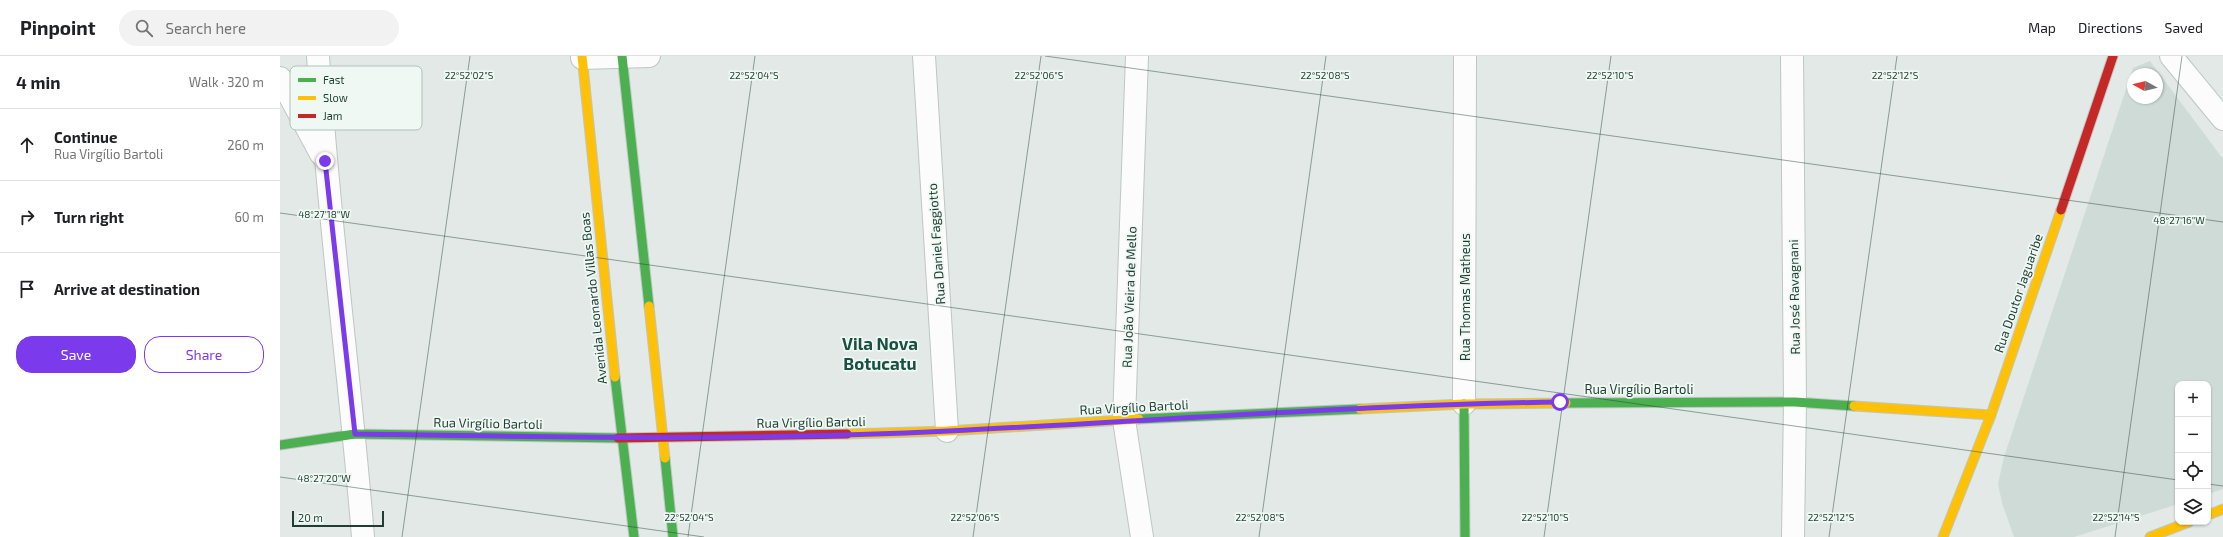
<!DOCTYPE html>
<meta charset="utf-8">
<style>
body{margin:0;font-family:"Exo 2",sans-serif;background:#f2f2f2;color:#202124}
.controls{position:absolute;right:12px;bottom:12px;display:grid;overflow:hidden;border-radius:8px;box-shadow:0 1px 3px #0004}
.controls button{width:36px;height:36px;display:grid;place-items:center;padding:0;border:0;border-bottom:1px solid #e0e0e0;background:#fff;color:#202124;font:20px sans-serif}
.compass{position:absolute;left:1847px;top:12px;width:36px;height:36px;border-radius:50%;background:#fff;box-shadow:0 1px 3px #0004;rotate:278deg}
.scale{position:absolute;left:12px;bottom:10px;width:92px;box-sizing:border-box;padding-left:4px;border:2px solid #1e3e34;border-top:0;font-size:11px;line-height:14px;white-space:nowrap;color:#1e3e34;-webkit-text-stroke:3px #f0f8f4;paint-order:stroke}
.stop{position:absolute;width:12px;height:12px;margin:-9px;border:3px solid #7c3aed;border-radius:50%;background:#fff}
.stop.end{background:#7c3aed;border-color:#fff;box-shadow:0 1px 4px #0008}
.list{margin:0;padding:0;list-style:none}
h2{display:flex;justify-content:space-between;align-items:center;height:52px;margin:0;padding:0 16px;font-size:17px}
h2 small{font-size:13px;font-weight:400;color:#757577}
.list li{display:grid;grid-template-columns:26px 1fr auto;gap:12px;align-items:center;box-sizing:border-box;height:72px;padding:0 16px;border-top:1px solid #e0e0e0}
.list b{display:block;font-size:15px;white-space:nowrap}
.list p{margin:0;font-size:13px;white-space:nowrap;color:#757577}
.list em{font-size:13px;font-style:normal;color:#757577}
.actions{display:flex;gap:8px;padding:12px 16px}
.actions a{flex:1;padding:9px 0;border:1px solid #7c3aed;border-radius:16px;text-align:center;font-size:14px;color:#7c3aed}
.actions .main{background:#7c3aed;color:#fff}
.icon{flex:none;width:22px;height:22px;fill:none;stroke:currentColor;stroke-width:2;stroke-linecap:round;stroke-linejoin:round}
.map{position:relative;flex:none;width:1943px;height:481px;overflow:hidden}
header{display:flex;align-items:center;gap:24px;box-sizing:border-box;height:56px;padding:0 20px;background:#fff;border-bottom:1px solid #e0e0e0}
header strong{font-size:19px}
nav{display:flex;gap:22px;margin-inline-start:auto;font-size:14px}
.search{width:280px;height:36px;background:#f2f2f2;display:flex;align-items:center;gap:10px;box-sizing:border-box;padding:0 14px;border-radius:22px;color:#757577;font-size:15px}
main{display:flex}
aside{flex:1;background:#fff}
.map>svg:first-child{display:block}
</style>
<header>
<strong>Pinpoint</strong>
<div class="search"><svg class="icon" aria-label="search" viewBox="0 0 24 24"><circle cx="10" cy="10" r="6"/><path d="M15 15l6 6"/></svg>Search here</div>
<nav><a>Map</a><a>Directions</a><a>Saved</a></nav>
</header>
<main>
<aside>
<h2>4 min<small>Walk · 320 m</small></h2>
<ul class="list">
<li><svg class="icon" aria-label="ahead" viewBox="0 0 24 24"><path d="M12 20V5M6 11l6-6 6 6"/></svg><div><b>Continue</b><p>Rua Virgílio Bartoli</p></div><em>260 m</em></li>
<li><svg class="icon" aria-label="right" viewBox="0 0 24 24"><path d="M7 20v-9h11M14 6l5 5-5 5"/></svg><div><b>Turn right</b></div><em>60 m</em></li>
<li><svg class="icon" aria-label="arrive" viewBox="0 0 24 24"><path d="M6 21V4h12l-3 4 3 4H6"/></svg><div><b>Arrive at destination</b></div></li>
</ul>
<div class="actions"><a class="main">Save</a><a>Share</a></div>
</aside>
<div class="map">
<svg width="1943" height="481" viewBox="0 0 1943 481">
<rect width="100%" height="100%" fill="#e2e9e6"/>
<path fill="#cfdbd6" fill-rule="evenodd" d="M1870,5L1943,103V433L1928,438V328H1898V448L1794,481H1734L1722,447L1718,428L1724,401L1853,12ZM1853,18H1877V42H1853Z"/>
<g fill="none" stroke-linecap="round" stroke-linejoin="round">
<defs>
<g id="street">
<path d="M38,0C48,161 70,320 83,481"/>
<path d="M644,0L667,375"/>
<path d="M857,0L844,364L862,481"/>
<path d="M1512,0L1515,346L1513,481"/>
<path d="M1891,0L1943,63"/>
<path d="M302,2L369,0"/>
<path d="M0,22L41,98"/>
<path d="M1184,348L1185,0"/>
</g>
<g id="fast">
<path d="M342,0L369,250"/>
<path d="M335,321L354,481"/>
<path d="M1286,347L1515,346L1574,350"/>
<path d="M1184,348L1185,481"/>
<path d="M859,363L1080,353"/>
<path d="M0,389L75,378L338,382"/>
<path d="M385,402L393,481"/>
</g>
<g id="slow">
<path d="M302,0L335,321"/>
<path d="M369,250L385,402"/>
<path d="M1574,350L1711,359"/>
<path d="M1080,353L1184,348L1286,347"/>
<path d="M567,378L667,375L859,363"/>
<path d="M1928,459L1943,453"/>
<path d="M1663,481L1711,359L1781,154"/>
<path d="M1870,481L1909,466"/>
</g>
<g id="jam">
<path d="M1781,154L1833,0"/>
<path d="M338,382L567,378"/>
</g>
</defs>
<use href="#street" stroke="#bfc6c3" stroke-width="24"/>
<use href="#fast" stroke="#bdc7c3" stroke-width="11"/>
<use href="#slow" stroke="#bdc7c3" stroke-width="11"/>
<use href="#jam" stroke="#bdc7c3" stroke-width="11"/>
<use href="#street" stroke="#fbfcfb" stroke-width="22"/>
<use href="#fast" stroke="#4caf50" stroke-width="9"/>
<use href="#slow" stroke="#ffc107" stroke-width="9"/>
<use href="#jam" stroke="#c62828" stroke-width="9"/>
</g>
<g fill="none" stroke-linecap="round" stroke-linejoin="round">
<path stroke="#7c3aed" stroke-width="5" d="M45,105L75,378C273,381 471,385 669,375C872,365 1076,349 1280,346"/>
</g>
<path fill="none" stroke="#1e3e34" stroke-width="1" stroke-opacity="0.45" d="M765,0L1943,166M0,157L1898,424M0,421L424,481M1928,428L1943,430M122,481L190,0M408,481L475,0M693,481L761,0M979,481L1046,0M1264,481L1331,0M1549,481L1617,0M1835,481L1902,0"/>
<g text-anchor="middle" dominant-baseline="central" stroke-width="3.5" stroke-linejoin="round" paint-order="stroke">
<g font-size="13" fill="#1e3e34" stroke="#f0f8f4">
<text transform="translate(656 188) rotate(-94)">Rua Daniel Faggiotto</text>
<text transform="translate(1738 237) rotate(-71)">Rua Doutor Jaguaribe</text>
<text transform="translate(849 241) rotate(-88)">Rua João Vieira de Mello</text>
<text transform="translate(1185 241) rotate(-90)">Rua Thomas Matheus</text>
<text transform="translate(1514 241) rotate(-91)">Rua José Ravagnani</text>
<text transform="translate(313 242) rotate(-96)">Avenida Leonardo Villas Boas</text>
<text x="1359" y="333">Rua Virgílio Bartoli</text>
<text transform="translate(854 351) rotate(-3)">Rua Virgílio Bartoli</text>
<text transform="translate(531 366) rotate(-1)">Rua Virgílio Bartoli</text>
<text transform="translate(208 367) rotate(1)">Rua Virgílio Bartoli</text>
</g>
<g font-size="17" font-weight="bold" fill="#185142" stroke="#f0f8f4">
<text x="600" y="287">Vila Nova<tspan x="600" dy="20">Botucatu</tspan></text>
</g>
</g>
<rect x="10" y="10" width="132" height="64" rx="6" fill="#f0f8f4" stroke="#b1c0ba" stroke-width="1"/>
<rect x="18" y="22" width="18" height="4" fill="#4caf50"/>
<rect x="18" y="40" width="18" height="4" fill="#ffc107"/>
<rect x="18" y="58" width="18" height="4" fill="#c62828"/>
<g font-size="11" fill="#1e3e34">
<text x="43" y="28">Fast</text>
<text x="43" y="46">Slow</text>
<text x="43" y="64">Jam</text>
</g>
<g font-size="10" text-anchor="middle" fill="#1e3e34" stroke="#f0f8f4" stroke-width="3.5" stroke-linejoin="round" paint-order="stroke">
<text x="189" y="23">22°52'02"S</text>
<text x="474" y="23">22°52'04"S</text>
<text x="759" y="23">22°52'06"S</text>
<text x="1045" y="23">22°52'08"S</text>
<text x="1330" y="23">22°52'10"S</text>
<text x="1615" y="23">22°52'12"S</text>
<text x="44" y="162">48°27'18"W</text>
<text x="1899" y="168">48°27'16"W</text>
<text x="44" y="426">48°27'20"W</text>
<text x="409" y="465">22°52'04"S</text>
<text x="695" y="465">22°52'06"S</text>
<text x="980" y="465">22°52'08"S</text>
<text x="1265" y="465">22°52'10"S</text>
<text x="1551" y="465">22°52'12"S</text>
<text x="1836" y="465">22°52'14"S</text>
</g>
</svg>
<div class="controls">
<button>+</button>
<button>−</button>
<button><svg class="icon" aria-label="locate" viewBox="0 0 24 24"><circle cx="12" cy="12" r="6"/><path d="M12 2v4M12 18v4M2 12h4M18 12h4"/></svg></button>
<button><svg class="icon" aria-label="layers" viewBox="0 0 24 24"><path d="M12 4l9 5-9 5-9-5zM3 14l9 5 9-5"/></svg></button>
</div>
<svg class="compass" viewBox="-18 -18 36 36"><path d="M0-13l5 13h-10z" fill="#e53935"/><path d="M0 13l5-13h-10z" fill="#757577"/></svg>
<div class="scale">20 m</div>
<div class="stop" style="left:1280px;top:346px"></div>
<div class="stop end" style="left:45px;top:105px"></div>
</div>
</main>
